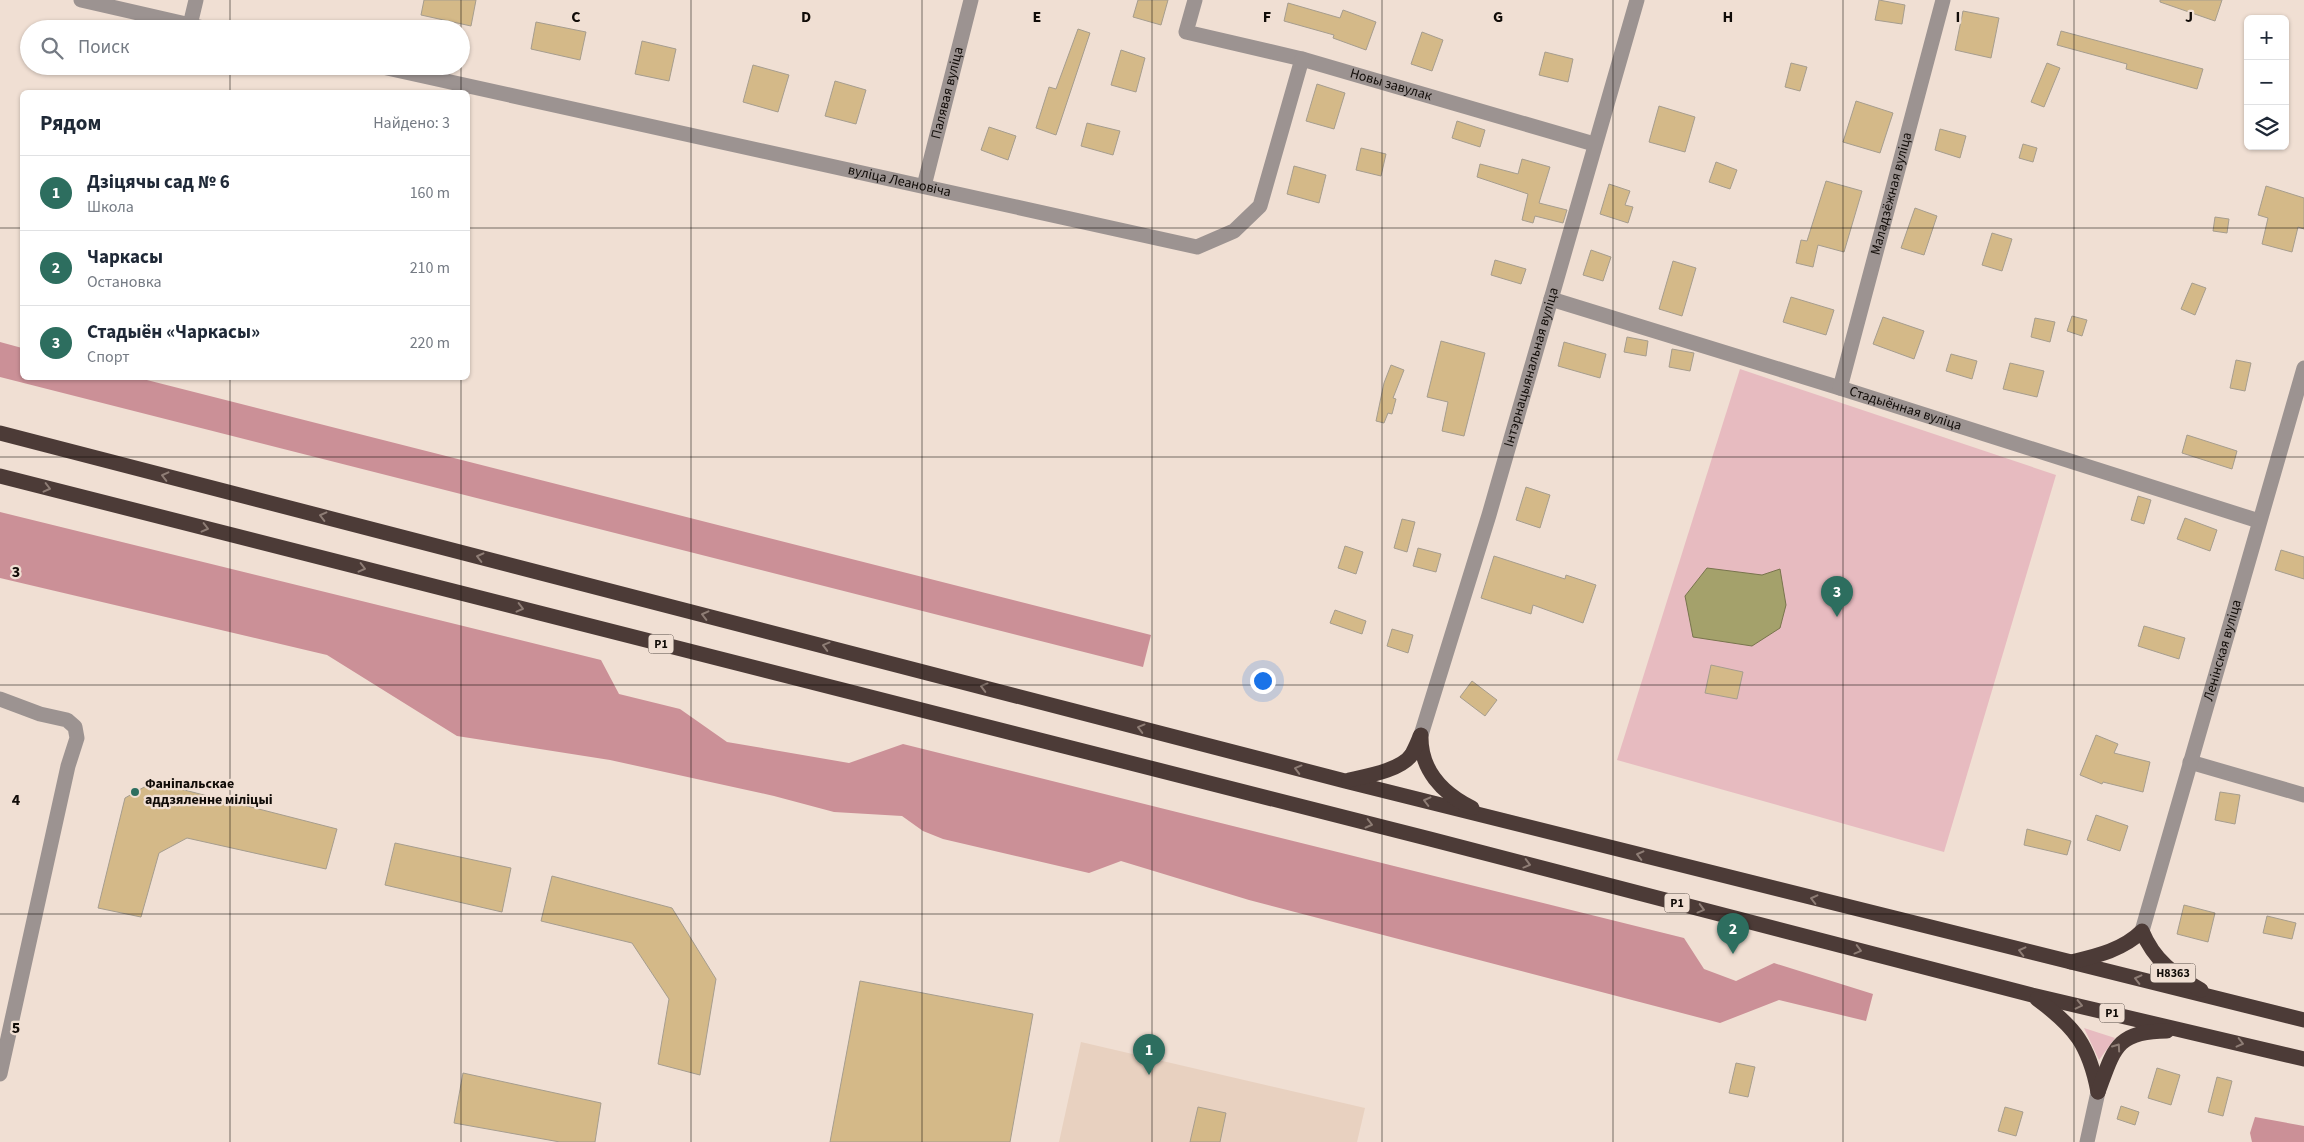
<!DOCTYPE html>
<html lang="ru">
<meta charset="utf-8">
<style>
body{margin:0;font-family:"Source Sans 3",sans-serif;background:#f6f6f7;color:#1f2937}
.controls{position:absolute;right:15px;top:15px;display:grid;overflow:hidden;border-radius:8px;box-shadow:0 1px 4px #0004}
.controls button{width:45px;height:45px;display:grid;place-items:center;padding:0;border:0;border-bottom:1px solid #e0e1e3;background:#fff;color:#1f2937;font:25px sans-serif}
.you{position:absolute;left:1262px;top:680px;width:18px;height:18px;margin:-12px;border:4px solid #fff;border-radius:50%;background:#1a73e8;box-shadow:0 0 0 8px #1a73e833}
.badge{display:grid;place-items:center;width:32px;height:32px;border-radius:50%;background:#2d6e5f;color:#fff;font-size:16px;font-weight:700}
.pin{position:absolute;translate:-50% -41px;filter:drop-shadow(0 1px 2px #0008)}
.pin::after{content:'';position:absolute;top:26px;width:18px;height:15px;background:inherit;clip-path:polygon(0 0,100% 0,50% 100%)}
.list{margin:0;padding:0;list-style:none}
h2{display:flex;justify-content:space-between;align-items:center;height:65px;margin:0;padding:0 20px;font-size:21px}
h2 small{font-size:16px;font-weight:400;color:#747a83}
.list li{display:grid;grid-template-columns:32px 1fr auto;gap:15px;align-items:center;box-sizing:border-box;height:75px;padding:0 20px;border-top:1px solid #e0e1e3}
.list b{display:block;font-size:19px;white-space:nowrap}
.list p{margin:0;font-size:16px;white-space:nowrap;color:#747a83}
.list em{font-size:16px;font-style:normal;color:#747a83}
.icon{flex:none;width:28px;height:28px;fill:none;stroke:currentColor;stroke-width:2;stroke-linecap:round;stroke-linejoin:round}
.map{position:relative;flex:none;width:2304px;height:1142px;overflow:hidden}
.search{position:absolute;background:#fff;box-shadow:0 1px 4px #0004;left:20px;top:20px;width:450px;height:55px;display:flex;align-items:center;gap:12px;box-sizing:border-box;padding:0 18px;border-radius:28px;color:#747a83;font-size:19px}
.panel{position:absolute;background:#fff;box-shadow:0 1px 4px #0004;left:20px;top:90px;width:450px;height:290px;border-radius:8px}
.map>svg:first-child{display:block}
</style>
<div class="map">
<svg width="2304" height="1142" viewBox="0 0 2304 1142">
<rect width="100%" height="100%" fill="#f0dfd3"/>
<path fill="#e8d1c0" d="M1081,1042L1365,1108L1357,1142H1059Z"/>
<g fill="#e7bbc0">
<path d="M1740,369L2056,475L1944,852L1617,760Z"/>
<path d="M2084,1028L2115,1038L2099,1060Z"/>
</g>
<g fill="#cb9097">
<path d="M0,342L22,348V378H139L1151,635L1143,667L0,377Z"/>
<path d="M0,512L601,660L619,694L680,709L727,742L849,763L903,744L1684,938L1704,969L1736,981L1774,963L1873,994L1866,1021L1779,1000L1720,1023L1249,900L1121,861L1089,873L943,839L923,831L902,816L834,812L774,796L610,760L457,736L327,655L0,578Z"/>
<path d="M2255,1117L2304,1126V1142H2252L2250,1133Z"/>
</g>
<path fill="#a4a16b" stroke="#78744d" d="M1707,568L1762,575L1780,569L1786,605L1780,628L1752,646L1693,637L1685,596Z"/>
<g fill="#d4b988" stroke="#a69d8e">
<path d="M424,0H476L471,26L421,15Z"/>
<path d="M1138,0H1168L1161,25L1133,17Z"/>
<path d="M1879,0L1905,5L1902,24L1875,20Z"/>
<path d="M2160,0H2222L2215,21L2160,2Z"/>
<path d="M1288,3L1340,18L1343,10L1376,22L1366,50L1333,38L1334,35L1284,21Z"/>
<path d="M1963,11L1999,18L1991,58L1955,50Z"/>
<path d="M536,22L586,32L580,60L531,49Z"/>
<path d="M1078,29L1090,33L1056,135L1036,128L1049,87L1056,89Z"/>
<path d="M2061,31L2203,69L2197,89L2126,69L2127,64L2057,45Z"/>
<path d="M1422,32L1443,40L1432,71L1411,64Z"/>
<path d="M642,41L676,49L669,81L635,74Z"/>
<path d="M1121,50L1145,58L1136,92L1111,85Z"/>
<path d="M1545,52L1573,59L1568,82L1539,75Z"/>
<path d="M1791,63L1807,67L1800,91L1785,87Z"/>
<path d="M2047,63L2060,68L2044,107L2031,102Z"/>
<path d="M753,65L789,75L778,112L743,102Z"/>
<path d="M835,81L866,90L856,124L825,116Z"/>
<path d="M1317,84L1345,93L1334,129L1306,121Z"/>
<path d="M1856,101L1893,113L1880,153L1843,142Z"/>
<path d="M1659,106L1695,117L1685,152L1649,142Z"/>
<path d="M1457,121L1485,130L1480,147L1452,138Z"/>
<path d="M1087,123L1120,131L1113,155L1081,146Z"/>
<path d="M989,127L1016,136L1008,160L981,150Z"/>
<path d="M1940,129L1966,136L1960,158L1935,150Z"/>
<path d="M2023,144L2037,148L2033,162L2019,158Z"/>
<path d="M1361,148L1386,154L1381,176L1356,170Z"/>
<path d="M1522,159L1550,167L1539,203L1567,210L1563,223L1535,216L1533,223L1522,220L1528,194L1477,177L1480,164L1518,174Z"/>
<path d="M1716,162L1737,170L1730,189L1709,182Z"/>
<path d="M1294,166L1326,175L1319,203L1287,194Z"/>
<path d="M1826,181L1862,191L1844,252L1818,245L1813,267L1796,263L1801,240L1807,241Z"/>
<path d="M1609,184L1630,191L1625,205L1633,207L1628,223L1600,214Z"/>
<path d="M2266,186L2304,198V229L2298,227L2292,252L2262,244L2268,218L2258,215Z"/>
<path d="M1915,208L1937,216L1924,255L1901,248Z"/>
<path d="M2215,217L2229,219L2227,233L2213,231Z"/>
<path d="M1992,233L2012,239L2002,271L1982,265Z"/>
<path d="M1591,250L1611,257L1603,281L1583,275Z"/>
<path d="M1495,260L1526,269L1521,284L1491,275Z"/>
<path d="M1673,261L1696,268L1682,316L1659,309Z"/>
<path d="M2192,283L2206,288L2195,315L2181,309Z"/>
<path d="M1791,297L1834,310L1826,335L1783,322Z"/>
<path d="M2072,316L2087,320L2082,336L2067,331Z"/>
<path d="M1883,317L1924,331L1914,359L1873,344Z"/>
<path d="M2035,318L2055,322L2050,342L2031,337Z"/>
<path d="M1627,337L1648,341L1646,356L1624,352Z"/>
<path d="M1441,341L1485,353L1464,436L1442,431L1448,402L1427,397Z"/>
<path d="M1564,342L1606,354L1600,378L1558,366Z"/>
<path d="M1672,349L1694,353L1690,371L1669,367Z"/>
<path d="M1951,354L1977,361L1972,379L1946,371Z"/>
<path d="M2236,360L2251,363L2245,391L2230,388Z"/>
<path d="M2010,363L2044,371L2037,397L2003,389Z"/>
<path d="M1391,365L1404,370L1393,398L1396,399L1392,414L1388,413L1384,423L1376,421L1384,383Z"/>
<path d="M2187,435L2237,451L2232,469L2182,453Z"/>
<path d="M1526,487L1550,495L1540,528L1516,520Z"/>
<path d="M2138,496L2151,500L2144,524L2131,520Z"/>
<path d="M2185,518L2217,530L2210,551L2177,539Z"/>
<path d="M1402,519L1415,522L1407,552L1394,548Z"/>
<path d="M1345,546L1363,552L1356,574L1338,568Z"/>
<path d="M1418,548L1441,554L1436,572L1413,566Z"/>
<path d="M2281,550L2304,557V579L2275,570Z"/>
<path d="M1494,556L1565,579L1566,575L1596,585L1583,623L1533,605L1531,614L1481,598Z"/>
<path d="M1335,610L1366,621L1362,634L1330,623Z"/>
<path d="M2144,626L2185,638L2179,659L2138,646Z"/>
<path d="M1392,629L1413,635L1408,653L1387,646Z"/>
<path d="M1711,665L1743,672L1737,699L1705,693Z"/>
<path d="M1472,681L1497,700L1485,716L1460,697Z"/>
<path d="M2096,735L2118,744L2114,753L2150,762L2143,792L2103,782L2102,784L2080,775Z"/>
<path d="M153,782L337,829L326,869L187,838L159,853L141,917L98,908L125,798Z"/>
<path d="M2220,792L2240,795L2235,824L2215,820Z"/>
<path d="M2096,815L2128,826L2120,851L2087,840Z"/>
<path d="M2027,829L2071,841L2067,855L2024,845Z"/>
<path d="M395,843L511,868L502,912L385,885Z"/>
<path d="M552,876L672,908L716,979L700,1075L658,1064L669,999L632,943L541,921Z"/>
<path d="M2184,905L2215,913L2208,942L2177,934Z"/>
<path d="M2267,916L2296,923L2292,939L2263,933Z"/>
<path d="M860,981L1033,1014L1010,1142H830Z"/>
<path d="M1736,1063L1755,1067L1748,1097L1729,1093Z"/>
<path d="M2157,1068L2180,1075L2171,1105L2148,1098Z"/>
<path d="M463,1073L601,1103L595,1142H560L454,1123Z"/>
<path d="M2217,1077L2232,1081L2223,1116L2208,1112Z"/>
<path d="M2121,1106L2139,1112L2135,1125L2117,1119Z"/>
<path d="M1198,1107L1226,1113L1220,1142H1190Z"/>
<path d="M2005,1107L2023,1112L2016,1136L1998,1131Z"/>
</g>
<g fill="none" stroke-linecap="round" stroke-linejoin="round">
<g stroke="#9c9391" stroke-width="15">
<path d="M81,0L208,29"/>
<path id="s1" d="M1195,0L1186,32L1302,59L1594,144"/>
<path d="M190,25L196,0"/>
<path id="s2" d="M378,66L1197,247L1234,231L1260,206L1302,59"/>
<path id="s3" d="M924,186L971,0"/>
<path id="s4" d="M1551,299L1840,388L2259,521"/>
<path id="s5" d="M1840,388L1943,0"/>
<path d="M0,699L40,714L67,720L75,727L77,738L68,766L0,1074"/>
<path id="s6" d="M1421,735L1489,515L1637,0"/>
<path d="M2190,762L2304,795"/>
<path id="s7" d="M2142,931L2304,368"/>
<path d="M2087,1142L2098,1092"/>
</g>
<g stroke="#4c3b37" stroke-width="15">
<path d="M0,433L1345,781L2304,1020"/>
<path d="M0,476L1430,839L2032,995L2304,1059"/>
<path d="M1421,735C1420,769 1442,793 1472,808"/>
<path d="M1349,780C1367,776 1402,770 1412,754C1415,748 1418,742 1420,736"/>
<path d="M2071,962C2096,956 2123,950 2142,931C2154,960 2174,975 2201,990"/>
<path d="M2037,999C2075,1027 2089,1045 2098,1092"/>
<path d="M2098,1092C2114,1049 2116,1031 2167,1031"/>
</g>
</g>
<defs><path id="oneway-chevron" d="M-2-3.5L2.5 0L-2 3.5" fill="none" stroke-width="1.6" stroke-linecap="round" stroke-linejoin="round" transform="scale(1.25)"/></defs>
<g stroke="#8e7d75">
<use href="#oneway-chevron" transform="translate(165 476) rotate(-166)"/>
<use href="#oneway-chevron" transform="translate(47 488) rotate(14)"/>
<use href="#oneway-chevron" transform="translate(323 516) rotate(-166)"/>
<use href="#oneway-chevron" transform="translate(205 528) rotate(14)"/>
<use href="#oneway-chevron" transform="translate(480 557) rotate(-166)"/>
<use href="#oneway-chevron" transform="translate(362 568) rotate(14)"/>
<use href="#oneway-chevron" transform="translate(520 608) rotate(14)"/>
<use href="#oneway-chevron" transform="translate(705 615) rotate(-166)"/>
<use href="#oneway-chevron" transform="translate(826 646) rotate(-165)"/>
<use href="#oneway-chevron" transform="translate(984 687) rotate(-165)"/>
<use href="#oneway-chevron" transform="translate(1141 728) rotate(-165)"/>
<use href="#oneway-chevron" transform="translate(1298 769) rotate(-165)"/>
<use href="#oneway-chevron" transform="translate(1427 801) rotate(-166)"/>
<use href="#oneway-chevron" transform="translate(1369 824) rotate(14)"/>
<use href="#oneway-chevron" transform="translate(1640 855) rotate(-166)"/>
<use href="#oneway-chevron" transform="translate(1527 864) rotate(15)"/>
<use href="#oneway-chevron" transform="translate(1814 899) rotate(-166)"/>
<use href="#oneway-chevron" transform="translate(1701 909) rotate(15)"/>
<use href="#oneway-chevron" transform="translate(1858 950) rotate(15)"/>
<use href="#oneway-chevron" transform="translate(2022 951) rotate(-166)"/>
<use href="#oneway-chevron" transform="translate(2138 979) rotate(-166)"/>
<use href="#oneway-chevron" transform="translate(2079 1005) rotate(13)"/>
<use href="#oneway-chevron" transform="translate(2240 1043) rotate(14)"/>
<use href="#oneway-chevron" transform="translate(2117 1047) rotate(-55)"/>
</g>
<path fill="none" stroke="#110c08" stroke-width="1" stroke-opacity="0.55" d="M230,0V29M461,0V29M691,0V1142M922,0V1142M1152,0V1142M1382,0V1142M1613,0V1142M1843,0V1142M2074,0V1142M230,66V92M461,66V92M0,228H22M468,228H2304M230,378V1142M461,378V1142M0,457H2304M0,685H2304M0,914H2304"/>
<circle fill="#2d6e5f" stroke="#f0dfd3" stroke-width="2" cx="135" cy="792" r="5"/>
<g text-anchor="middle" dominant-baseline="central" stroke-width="4.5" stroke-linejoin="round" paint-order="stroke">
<g fill="#f0dfd3" stroke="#544b45" stroke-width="1">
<rect x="648.5" y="634.5" width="25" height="19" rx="4"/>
<rect x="1664.5" y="893.5" width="25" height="19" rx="4"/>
<rect x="2150.5" y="963.5" width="45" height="19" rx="4"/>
<rect x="2099.5" y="1003.5" width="25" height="19" rx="4"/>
</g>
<g font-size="12" font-weight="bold" fill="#110c08">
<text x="661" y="644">Р1</text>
<text x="1677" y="903">Р1</text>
<text x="2173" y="973">Н8363</text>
<text x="2112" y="1013">Р1</text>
</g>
<g font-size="14" fill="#110c08" stroke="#f0dfd3">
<text stroke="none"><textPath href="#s1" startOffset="245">Новы завулак</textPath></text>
<text stroke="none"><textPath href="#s3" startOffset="96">Палявая вуліца</textPath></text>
<text stroke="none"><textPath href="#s2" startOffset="534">вуліца Леановіча</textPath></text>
<text stroke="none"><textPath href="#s5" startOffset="201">Маладзёжная вуліца</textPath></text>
<text stroke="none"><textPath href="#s6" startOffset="384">Інтэрнацыянальная вуліца</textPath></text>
<text stroke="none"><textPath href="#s4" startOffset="371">Стадыённая вуліца</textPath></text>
<text stroke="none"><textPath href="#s7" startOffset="292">Ленінская вуліца</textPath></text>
</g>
<g font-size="14" font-weight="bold" fill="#110c08" stroke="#f0dfd3" text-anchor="start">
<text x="145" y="784">Фаніпальскае<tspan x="145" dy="16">аддзяленне міліцыі</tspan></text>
</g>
</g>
<g font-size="16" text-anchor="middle" font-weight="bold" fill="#110c08" stroke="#f0dfd3" stroke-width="4.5" stroke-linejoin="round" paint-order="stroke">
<text x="576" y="22">C</text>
<text x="806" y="22">D</text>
<text x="1037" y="22">E</text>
<text x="1267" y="22">F</text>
<text x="1498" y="22">G</text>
<text x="1728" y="22">H</text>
<text x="1958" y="22">I</text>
<text x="2189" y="22">J</text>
<text x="16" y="577">3</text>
<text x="16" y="805">4</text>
<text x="16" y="1033">5</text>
</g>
</svg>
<div class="controls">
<button>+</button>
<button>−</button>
<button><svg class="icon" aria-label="layers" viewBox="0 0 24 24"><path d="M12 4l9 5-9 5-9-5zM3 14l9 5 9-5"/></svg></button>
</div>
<div class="you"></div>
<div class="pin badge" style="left:1149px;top:1075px">1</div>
<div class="pin badge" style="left:1733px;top:954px">2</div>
<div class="pin badge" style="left:1837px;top:617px">3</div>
<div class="search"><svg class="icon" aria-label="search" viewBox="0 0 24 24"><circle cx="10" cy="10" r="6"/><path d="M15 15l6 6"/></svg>Поиск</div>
<section class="panel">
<h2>Рядом<small>Найдено: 3</small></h2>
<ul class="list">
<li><span class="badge">1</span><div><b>Дзіцячы сад № 6</b><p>Школа</p></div><em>160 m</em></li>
<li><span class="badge">2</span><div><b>Чаркасы</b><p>Остановка</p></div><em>210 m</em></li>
<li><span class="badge">3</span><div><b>Стадыён «Чаркасы»</b><p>Спорт</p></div><em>220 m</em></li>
</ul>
</section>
</div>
